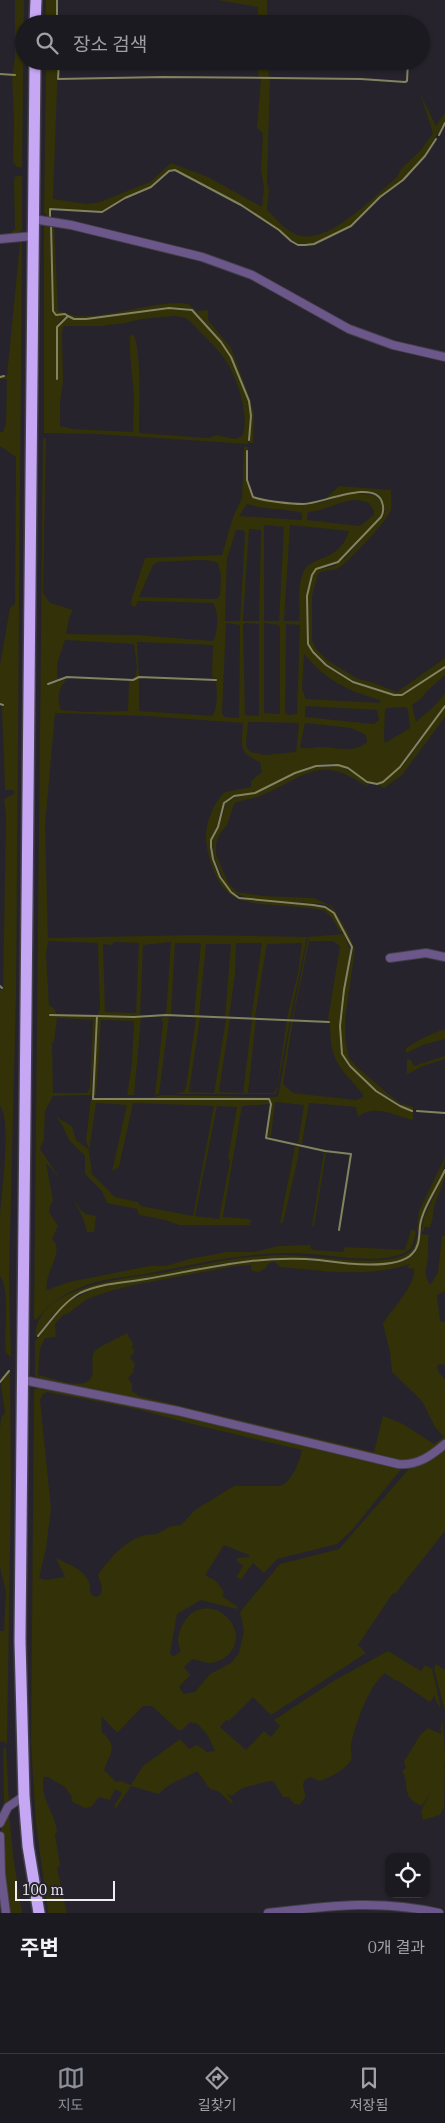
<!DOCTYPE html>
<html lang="ko">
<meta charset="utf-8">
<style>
body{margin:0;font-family:"IBM Plex Serif","Noto Sans KR",serif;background:#29272e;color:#f1f3f6}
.controls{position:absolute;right:15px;bottom:15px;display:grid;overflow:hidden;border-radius:10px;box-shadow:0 1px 4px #0004}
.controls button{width:45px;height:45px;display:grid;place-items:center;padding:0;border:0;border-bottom:1px solid #3a383f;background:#1c1a21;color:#f1f3f6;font:25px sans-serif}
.scale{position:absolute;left:15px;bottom:12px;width:100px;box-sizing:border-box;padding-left:5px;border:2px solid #efedf2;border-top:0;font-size:14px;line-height:18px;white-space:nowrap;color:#efedf2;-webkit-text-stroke:4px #26232c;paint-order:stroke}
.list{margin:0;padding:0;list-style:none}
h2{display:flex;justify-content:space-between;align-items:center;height:65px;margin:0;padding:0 20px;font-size:21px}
h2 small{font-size:16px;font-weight:400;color:#a0a1a5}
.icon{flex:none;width:28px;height:28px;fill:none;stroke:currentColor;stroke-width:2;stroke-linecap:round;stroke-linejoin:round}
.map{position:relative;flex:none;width:445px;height:1913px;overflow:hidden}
.search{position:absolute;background:#1c1a21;box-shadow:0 1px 4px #0004;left:15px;right:15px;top:15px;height:55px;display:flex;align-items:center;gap:12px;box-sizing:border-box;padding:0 18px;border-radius:28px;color:#a0a1a5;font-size:19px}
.sheet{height:140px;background:#1c1a21}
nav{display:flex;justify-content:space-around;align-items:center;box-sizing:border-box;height:70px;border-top:1px solid #3a383f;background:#1c1a21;font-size:14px;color:#a0a1a5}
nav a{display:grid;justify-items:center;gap:2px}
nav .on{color:#8c9099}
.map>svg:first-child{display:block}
</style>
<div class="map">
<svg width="445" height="1913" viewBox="0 0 445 1913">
<rect width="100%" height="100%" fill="#26232c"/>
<g fill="#323108" fill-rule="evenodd">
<path d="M15,0H24L22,168L17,167L13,162L14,120L12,78L15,57Z"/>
<rect x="46" y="0" width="10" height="24"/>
<path d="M217,0H267V24H258V7Z"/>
<path d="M46,61H58L53,199L87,204L100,202L150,182L171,163L208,177L262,207L264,188L261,170L263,133L257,128L261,78H270L267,182L269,190L267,210C275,218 284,228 293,233C324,251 375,195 397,177L401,169L421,150L433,133L420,93L436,126L445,113V121L425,155L402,180L380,197L351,225L314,243L298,244L242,205L175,169L168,170L150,187L125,197L102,211L50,208V218H48L44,212Z"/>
<path d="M256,61H268L269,77H259Z"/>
<path d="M22,175V231L8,236L15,229L14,182L15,177Z"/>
<path d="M44,222H50L52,311L56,315L67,316L61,320L56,327L57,379V327L68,316L74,320L86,319L170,309L180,308L192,311L219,340L229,355L248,402L250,416L248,444L96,434L44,433ZM175,316L186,318L192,323C202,335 215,345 224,358C236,374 251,418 242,436L235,439L217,435L208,438L139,433C139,414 142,347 133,334L130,336V353L134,398L133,432L72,429L60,426V403L63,382L62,331L64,326H101L126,323L141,319Z"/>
<path d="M52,222L54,223L58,311C65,312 70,315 77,316C111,318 145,303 180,303L188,304L197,311L208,310V320L231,348L250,399L254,414L253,443H249L252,417L249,401L233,361L218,337L194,310L187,308L169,307L86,318H74L66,313L56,314L53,310Z"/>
<path d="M18,239L22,240L16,995L9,1278L11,1357L6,1353C3,1333 11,1291 0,1276C0,1256 0,1237 0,1217C1,1196 12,1119 0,1106V989L3,991L6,815L4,799L14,794V790H5L2,708L4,706L0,702V665L10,608L15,604L16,457L0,446V432H3L6,424L7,379H0V376L7,375L20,243Z"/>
<path d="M43,438H46L43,593L50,603L73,610L69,618L66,634L137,635L213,641C218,633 219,611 213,603L138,601L135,607L132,606L131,601L145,558L222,555L233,517L242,498L244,446L248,447L246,480L253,498L302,505L323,502L350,493L374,495L381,501L383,512L380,517L338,561L315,569L311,575L307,596V644L313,652L326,666L353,683L394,696L402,695L445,668V675L427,691L422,698L412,705L416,722C426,713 438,704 445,693V705C436,718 425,731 415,744C406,758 397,773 383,782C367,791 352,766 336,764C314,762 294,772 275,782C268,786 262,791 254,793C246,795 237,793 229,798C221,804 220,813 218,822C217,828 213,833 211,839C205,860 227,896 246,900L325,907L334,913L343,931L340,932L332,918L325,911C316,908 307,908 298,907C246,902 220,909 207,848C203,829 211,805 225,792L251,787V781L262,772L260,762C237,752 242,745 243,723L146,716L55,713L45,826L48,938L191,935L307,937L290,1019L287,1018L298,973L302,943L267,944L255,1017L251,1018L262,943H236L235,975L229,1017H225L231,944H206L199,1016H194L201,943H175L171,1015L166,1014L171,942L143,945L140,1016L97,1015L100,1009L98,943L48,941L46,955L49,1005L54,1008L57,1015L50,1013L49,1015L96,1016L91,1095L53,1096L45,1111L44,1140L40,1149L81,1210L86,1214L96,1216L94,1232H87C83,1210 62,1179 46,1163L53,1200L49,1208V1212L58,1226L52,1239C66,1251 43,1274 47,1290L69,1282L149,1266H166L189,1259L227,1252H255L278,1246L310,1245L312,1250L343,1252L345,1247L405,1250L411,1230H414L416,1232C414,1239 414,1248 406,1252C380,1266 326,1254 297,1253C245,1252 196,1264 146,1274C123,1278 101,1278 79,1288C60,1296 50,1304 37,1319L34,1320ZM358,500L369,503L374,511V515L360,526L307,520L308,512C326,511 340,500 358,500ZM247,504C265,510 283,508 302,513V520L239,516ZM264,525L284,527L279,621H264ZM290,525L349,531C339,563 313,554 304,571C296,586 301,606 299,621H284ZM249,529L261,530L259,621H243ZM236,530H243L245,533L240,621H225L227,559ZM200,560L213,561L218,563L221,576L220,595L217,599L139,597L153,565L158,562ZM226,623L240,625L239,718L225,717L222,714ZM245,623L259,624V716L245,715L243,625ZM264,623L279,625L280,630V714L264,713ZM286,624L300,625L297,714L288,715L285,713ZM65,640L134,644L137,668L135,678L139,676L137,642L213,645L212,677L216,678C216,691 219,702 213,716L139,711V679L129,681L128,711L86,712L61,710C56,698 59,686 68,679L48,685L47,683L57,679V664ZM304,654C327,681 346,690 380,700V703L306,699L302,689ZM305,706L377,710L379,720L374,724L305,717ZM406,707L408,710L410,728L385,743L384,738L385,710L387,708ZM248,722L299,723L296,752L265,755L250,752L246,746ZM305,723L351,728L366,735L367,742C354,754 336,747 320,747C313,747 307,750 300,747ZM114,942L139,943L136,1013L105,1012L103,944L112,945ZM57,1018L93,1020L90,1087L87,1093H53L52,1043L54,1042Z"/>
<path d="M339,486L391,490C391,496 392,505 391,510C388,520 346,565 337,569C330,571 324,569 318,574L312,596V640L316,649L327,660L358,679L371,682L397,692L445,658V666L441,670L401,694H394L354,681L327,664L314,651L309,644L308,596L313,575L316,570L334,566L346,557L385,512C384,507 384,501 380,497C368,484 336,495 323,501Z"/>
<path d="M445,707V717L402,775L384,788L379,785L402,767Z"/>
<path d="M340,766C350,771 364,778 369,788C319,752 306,777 260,796C251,800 242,799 234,804L227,825L219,835L216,844V854L228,883L237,892L263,896L314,898L332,906L347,931L355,949L345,1020V1039L349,1058L356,1066L387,1093L400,1103L413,1107V1120C396,1116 373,1103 358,1117L356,1107L309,1103L302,1144L298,1143L304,1105L275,1102L271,1137L268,1136L272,1104L269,1098H94L154,1097L162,1095L275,1097L278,1096L280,1087L291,1020H293L283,1084L293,1093L356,1100L363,1097V1094C338,1065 330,1062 330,1021L328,1019L340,946L333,941H309L293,1019H292L308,937L344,934L351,952L344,990L340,1026L341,1054L349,1067L376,1091L400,1107L412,1111L376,1090L350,1065L342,1053L341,1026L345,990L353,950L335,913L329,906L324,904L250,899L235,893L226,886L213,855L212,841L219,827L226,803L236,797L257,793L305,770L317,767Z"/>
<path d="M98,1016L141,1018L134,1095H127L132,1063L134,1021L101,1020L96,1095H93Z"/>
<path d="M161,1017H169L159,1094L155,1095L163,1023Z"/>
<path d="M196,1018H200L189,1092L214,1093L226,1019H230L219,1092L243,1093L252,1019H256L248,1093H274L277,1087L287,1020H290L276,1094H174L183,1092L186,1088Z"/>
<path d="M445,1029V1039L423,1045L406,1053V1048C421,1039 427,1035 445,1029Z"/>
<path d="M445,1056V1059L423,1066L407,1074V1059L411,1060L414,1066Z"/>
<path d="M91,1098L92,1100H268L270,1104L242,1106L223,1217L249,1219L253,1222H250V1225H179L165,1220L139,1215L137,1209L107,1203L102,1191L85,1174V1156L69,1140L62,1125L56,1117L72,1126L76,1140L89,1150L86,1140ZM96,1103L127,1105L112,1171L119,1167L133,1103L214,1106L193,1216L141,1206L138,1202L115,1197L92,1174L89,1151ZM217,1106L237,1107L228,1158L230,1161L219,1219L195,1216Z"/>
<path d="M295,1146L299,1147L298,1158L283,1223H280Z"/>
<path d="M324,1152L326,1153L314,1227L312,1226Z"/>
<path d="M445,1157C445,1184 419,1205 419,1232H417L419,1211Z"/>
<path d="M445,1172C445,1186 437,1194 434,1207C433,1214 433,1220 430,1227H424V1231H421L424,1217Z"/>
<path d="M418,1233H419C418,1243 415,1254 405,1258C373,1272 328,1258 295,1258C244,1257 197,1269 148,1278C125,1282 102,1282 81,1292C61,1301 49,1322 35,1337C37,1283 128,1279 167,1272C206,1264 244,1255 284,1255C314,1255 384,1269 408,1253C415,1249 416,1240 418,1233Z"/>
<path d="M421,1234L429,1235C427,1242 429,1249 428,1256C428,1268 422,1271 430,1285L438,1273L442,1236H445V1291L437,1295L440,1321L445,1322V1365L439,1364L437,1367L439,1373L445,1379V1440L421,1459L407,1462L68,1386L35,1377V1341L63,1307L71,1300L97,1287L238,1262L295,1259L368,1265L395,1263L405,1260L414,1254ZM272,1262H275L280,1267C323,1271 369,1278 410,1264L407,1268L414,1269C416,1286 391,1309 383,1324L390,1352L392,1372L422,1401L435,1427L444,1437L434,1444L403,1424L383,1416L374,1452L139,1396L132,1391V1384L128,1379L133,1372L135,1364L130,1358L135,1350L132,1348L133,1344L127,1333C118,1338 104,1344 96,1350C86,1358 101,1378 84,1383C70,1386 52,1378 38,1375L40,1349L45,1338L56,1337L55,1324L64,1314L66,1315L87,1299L110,1291L139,1284L236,1266L251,1265V1269C256,1274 260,1272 266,1268L268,1264Z"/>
<path d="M10,1371L11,1489L7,1742L5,1745L4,1741L0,1742V1631H4L6,1592L0,1567V1429L1,1418L5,1413L1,1384Z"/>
<path d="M40,1387L175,1413L402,1468L352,1530L337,1544L277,1559L264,1573L253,1563L241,1579L236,1577L243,1566L237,1561V1558L249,1557V1555L224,1545L205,1575L216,1581L224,1592L222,1596L238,1607L236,1609L201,1600L177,1614L170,1653L173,1657L181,1651C176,1641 178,1632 184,1622C206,1587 255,1627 228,1655C224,1659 217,1662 211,1663C204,1663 199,1660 192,1659L184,1667L190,1675L179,1687L184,1694L195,1692L210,1674L231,1663L239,1653L244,1631L240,1612L280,1564L339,1549L408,1470L427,1463L445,1450V1531L395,1594L393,1593L358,1645L366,1653L271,1715L253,1697L229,1721L226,1720L220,1727L246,1750L264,1731L271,1737L280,1726L274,1720L335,1680L388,1651L421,1671L425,1665L432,1669C440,1699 445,1729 445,1761C443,1776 430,1793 422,1806C399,1796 411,1786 402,1771L406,1768L404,1762L420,1735L428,1728L441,1734L442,1713L434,1696L430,1702L397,1680H394L385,1673C370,1683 354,1727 351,1745C350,1752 354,1757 349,1763C342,1772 330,1777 320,1781L310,1777L305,1780L303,1784C304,1795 309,1795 299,1805L294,1804L289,1797H283L274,1782L270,1781L242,1788L232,1796L227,1794L233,1802L232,1804L218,1791L210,1789L197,1771C183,1779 171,1781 159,1794L131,1786L116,1808L114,1806L122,1793L115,1789L110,1800L99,1797L91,1807L85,1808L71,1801L72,1797L65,1787L48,1777H44C38,1795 56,1815 57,1832L55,1834L60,1865L57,1868L67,1913H48L36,1824L31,1743L34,1390ZM47,1392L136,1409L196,1425L302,1450C299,1463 293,1479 281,1486H234L195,1510L181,1525C165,1526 169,1529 156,1534C153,1535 148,1534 145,1535C124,1541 110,1558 98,1575L102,1587L101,1594L97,1597L93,1596L90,1592C92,1572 72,1566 56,1558L65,1577L45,1580L39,1578L46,1549L51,1508L40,1400L43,1394ZM143,1706H152L178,1730H182L190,1722L198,1724L208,1736L215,1751L207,1752L197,1745L189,1749L180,1739L143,1766L131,1785L120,1781L116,1782L104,1770C111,1751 118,1747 102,1732L101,1717C108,1721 111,1729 118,1732Z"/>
<path d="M436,1664L445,1670V1711L434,1669Z"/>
<path d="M6,1747L9,1804L0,1815L4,1803L3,1749Z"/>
<path d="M445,1765L444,1808L440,1815L423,1820L421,1812L423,1807Z"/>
<path d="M9,1811L13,1855L22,1913H9L5,1894L1,1829V1824Z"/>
</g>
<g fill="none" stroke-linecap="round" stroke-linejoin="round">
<g stroke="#84835f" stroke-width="2">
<path d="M57,0V24"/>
<path d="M421,40L427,34"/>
<path d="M59,61L58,79L163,77L275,78L361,79L405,82L407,81L408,61"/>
<path d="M0,74L15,75"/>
<path d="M439,135L445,123"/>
<path d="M50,217V209L102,212L125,198L151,187L169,171L175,170L241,205L279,230L291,241L298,245H305L314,244L351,226L380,197L403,180L425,156L436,139"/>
<path d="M51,224L53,311L56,315L65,314L68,316"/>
<path d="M0,377L4,376"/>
<path d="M57,379V327L68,316L74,319H86L169,308L192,310L221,342L231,357L249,401L251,416L249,440"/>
<path d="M247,451V480L253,497C264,501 291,504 303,504C319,505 374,478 382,502C384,508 384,512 381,517L338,562L316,569L312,575L307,596L308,644L313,652L326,665L353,682L394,695H402L445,667"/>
<path d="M48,684L67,677L133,680L139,677L216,680"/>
<path d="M0,704L3,705"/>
<path d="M0,986L2,988"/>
<path d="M50,1015L97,1016L93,1099H269L271,1104L266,1138L325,1151L351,1154L339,1230"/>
<path d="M97,1016L134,1017L166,1015L329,1022"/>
<path d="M412,1111L400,1106L376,1091L350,1066L342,1054L340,1026L344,990L352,947L334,913L325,907L313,905L239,898L231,892L220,877L213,859L211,847V840L218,827L224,803L234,796L255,793L295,773L316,766L338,765L348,768L367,782L377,784L383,782L400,767L445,706"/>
<path d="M417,1111L445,1113"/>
<path d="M38,1336C51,1321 62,1303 80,1293C101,1283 124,1283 146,1279C204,1269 260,1254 319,1260C341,1263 396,1271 412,1254C420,1246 419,1236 420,1226C422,1209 438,1186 445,1170"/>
<path d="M0,1382L9,1371"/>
</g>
<defs>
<g id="minor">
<path d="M33,219L71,225L202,257L252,275L349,329L393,345L445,357"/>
<path d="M0,239L33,236"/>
<path d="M390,958L426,953L445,957"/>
<path d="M23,1380L178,1411L398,1464C417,1466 431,1456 445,1444"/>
<path d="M0,1823L8,1807L24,1796"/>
<path d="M0,1836L1,1874L6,1913"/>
<path d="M268,1913C328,1906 378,1899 439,1913"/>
</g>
<g id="highway">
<path d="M35,24L36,0"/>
<path d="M35,61L20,1641L24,1796L28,1846L39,1913"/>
</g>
</defs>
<use href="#minor" stroke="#423f48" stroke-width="10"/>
<use href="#highway" stroke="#423f48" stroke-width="14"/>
<use href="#minor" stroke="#6b578a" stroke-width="8"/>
<use href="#highway" stroke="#c5a7f3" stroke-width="11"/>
</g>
</svg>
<div class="controls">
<button><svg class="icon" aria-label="locate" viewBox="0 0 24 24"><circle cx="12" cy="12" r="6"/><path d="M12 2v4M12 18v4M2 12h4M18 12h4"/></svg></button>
</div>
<div class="scale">100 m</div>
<div class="search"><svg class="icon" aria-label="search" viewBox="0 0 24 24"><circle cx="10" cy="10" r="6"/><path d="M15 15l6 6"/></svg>장소 검색</div>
</div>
<section class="sheet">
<h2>주변<small>0개 결과</small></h2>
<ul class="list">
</ul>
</section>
<nav>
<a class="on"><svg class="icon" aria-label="map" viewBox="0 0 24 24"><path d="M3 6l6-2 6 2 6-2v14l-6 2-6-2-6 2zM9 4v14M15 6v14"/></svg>지도</a>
<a><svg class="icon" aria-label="directions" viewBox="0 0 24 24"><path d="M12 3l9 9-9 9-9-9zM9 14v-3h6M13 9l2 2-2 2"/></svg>길찾기</a>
<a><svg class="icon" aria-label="saved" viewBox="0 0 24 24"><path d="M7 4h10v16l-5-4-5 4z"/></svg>저장됨</a>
</nav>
